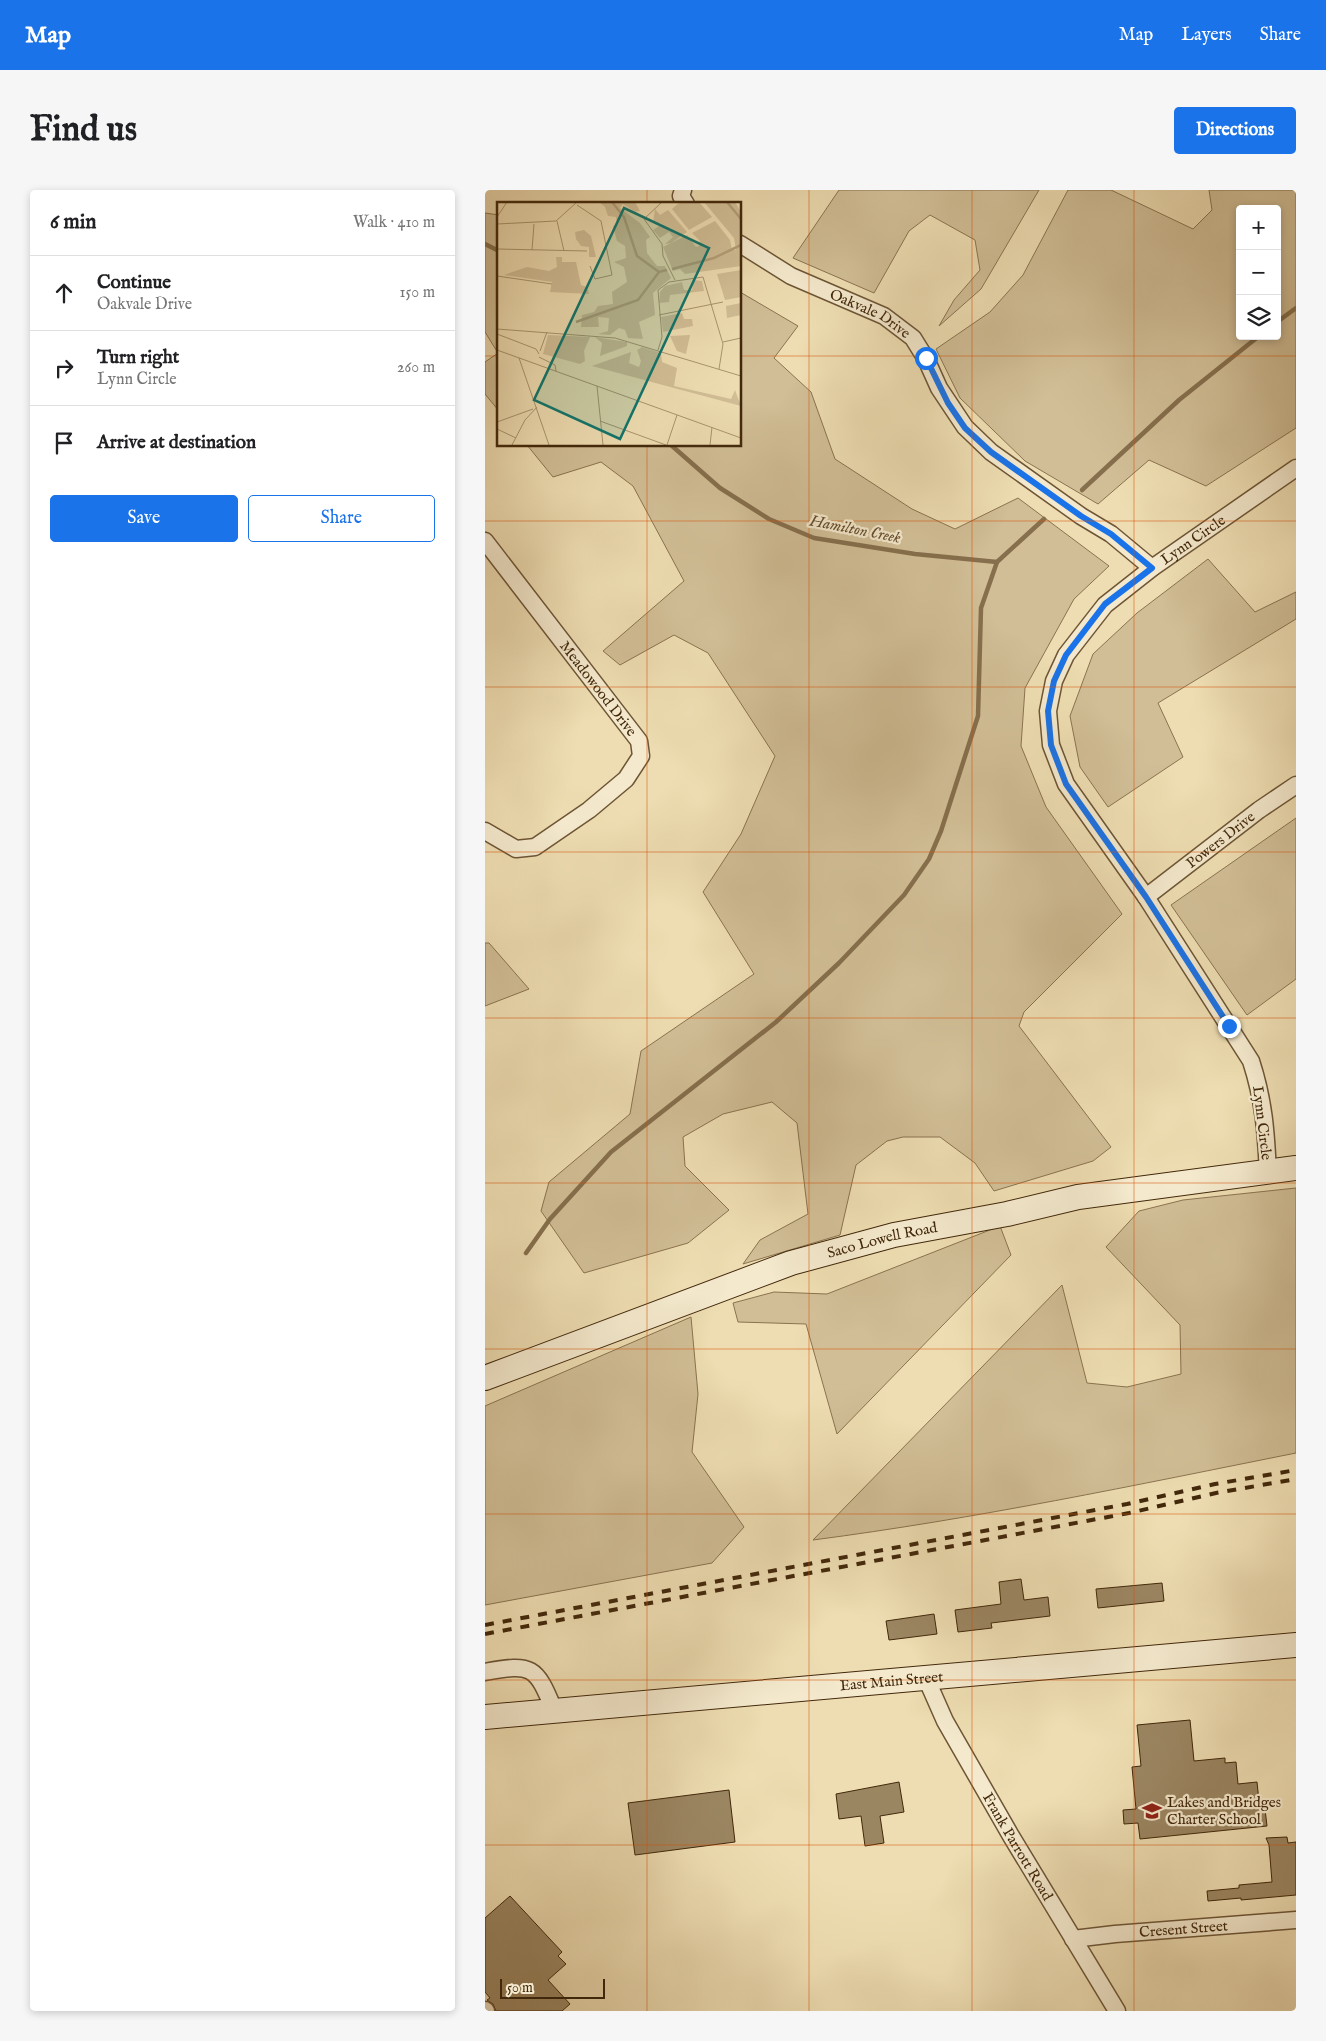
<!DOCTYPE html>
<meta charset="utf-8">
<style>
body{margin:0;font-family:"IM FELL English",serif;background:#f6f6f6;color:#202124}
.controls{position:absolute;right:15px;top:15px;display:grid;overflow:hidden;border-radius:5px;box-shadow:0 2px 8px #0003}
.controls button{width:45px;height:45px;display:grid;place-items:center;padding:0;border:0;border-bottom:1px solid #e0e0e0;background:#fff;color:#202124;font:25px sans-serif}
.scale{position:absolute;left:15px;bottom:12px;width:105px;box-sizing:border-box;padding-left:5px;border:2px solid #42280b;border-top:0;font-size:14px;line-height:18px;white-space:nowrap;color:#42280b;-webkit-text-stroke:4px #f4e9cd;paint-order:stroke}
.stop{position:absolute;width:15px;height:15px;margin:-11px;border:4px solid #1a73e8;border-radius:50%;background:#fff}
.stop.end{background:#1a73e8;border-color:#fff;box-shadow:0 1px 5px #0008}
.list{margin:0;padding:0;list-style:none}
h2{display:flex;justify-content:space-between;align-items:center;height:65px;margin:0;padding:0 20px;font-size:21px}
h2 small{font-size:16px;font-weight:400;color:#757577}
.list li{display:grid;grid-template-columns:32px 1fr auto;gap:15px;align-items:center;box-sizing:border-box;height:75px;padding:0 20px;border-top:1px solid #e0e0e0}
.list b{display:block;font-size:19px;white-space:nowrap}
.list p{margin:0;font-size:16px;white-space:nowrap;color:#757577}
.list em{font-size:16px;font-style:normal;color:#757577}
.actions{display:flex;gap:10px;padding:15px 20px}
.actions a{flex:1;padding:11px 0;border:1px solid #1a73e8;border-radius:5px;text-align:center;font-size:18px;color:#1a73e8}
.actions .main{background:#1a73e8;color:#fff}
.icon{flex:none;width:28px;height:28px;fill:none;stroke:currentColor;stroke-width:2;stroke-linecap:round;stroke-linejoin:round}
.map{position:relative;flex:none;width:811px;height:1821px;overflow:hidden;border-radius:5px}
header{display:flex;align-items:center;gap:30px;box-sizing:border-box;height:70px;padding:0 25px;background:#1a73e8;color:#fff}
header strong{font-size:24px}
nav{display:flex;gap:28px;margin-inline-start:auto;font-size:18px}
.intro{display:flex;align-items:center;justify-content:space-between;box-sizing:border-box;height:120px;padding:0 30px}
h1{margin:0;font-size:35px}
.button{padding:12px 22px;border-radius:5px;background:#1a73e8;color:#fff;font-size:18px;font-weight:700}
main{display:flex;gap:30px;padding:0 30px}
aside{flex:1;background:#fff;border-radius:5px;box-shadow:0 2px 8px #0003}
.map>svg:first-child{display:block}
</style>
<header>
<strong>Map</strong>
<nav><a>Map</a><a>Layers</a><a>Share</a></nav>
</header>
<div class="intro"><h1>Find us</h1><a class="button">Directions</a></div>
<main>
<aside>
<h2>6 min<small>Walk · 410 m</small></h2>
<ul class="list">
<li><svg class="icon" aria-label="ahead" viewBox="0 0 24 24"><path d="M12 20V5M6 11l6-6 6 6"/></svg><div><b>Continue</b><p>Oakvale Drive</p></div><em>150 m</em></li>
<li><svg class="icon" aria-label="right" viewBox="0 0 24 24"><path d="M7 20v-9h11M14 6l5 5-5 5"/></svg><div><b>Turn right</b><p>Lynn Circle</p></div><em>260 m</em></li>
<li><svg class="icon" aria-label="arrive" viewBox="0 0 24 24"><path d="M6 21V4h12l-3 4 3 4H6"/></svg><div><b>Arrive at destination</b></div></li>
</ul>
<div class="actions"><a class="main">Save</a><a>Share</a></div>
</aside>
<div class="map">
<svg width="811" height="1821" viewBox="0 0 811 1821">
<rect width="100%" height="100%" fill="#eeddb2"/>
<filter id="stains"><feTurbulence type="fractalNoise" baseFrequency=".004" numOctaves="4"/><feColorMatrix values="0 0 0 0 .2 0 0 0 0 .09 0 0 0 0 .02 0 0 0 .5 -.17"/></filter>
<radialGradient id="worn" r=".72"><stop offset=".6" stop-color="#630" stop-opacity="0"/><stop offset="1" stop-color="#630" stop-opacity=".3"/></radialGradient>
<g fill="#d1be96" stroke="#8a7350" fill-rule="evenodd">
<path d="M354,0H554L496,99L454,136L469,110L495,80L490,50L445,25L424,41L389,103L308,68Z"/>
<path d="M583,0H626L708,39L727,20L724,0H811V238L721,296L664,270L613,314L540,271L475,208L451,159L505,122L538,85ZM755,19H792V146H755Z"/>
<path d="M0,23L14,25V221L0,204V172L13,163L0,142Z"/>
<path d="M255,102L313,136L289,168L326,202L350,269L427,319L470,339L533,308L624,376L589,409L540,498L536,556L561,617L637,724L539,822L534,836L626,957L608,971L509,1001L490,973L455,947H418L402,951L371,975L355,1045L258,1074L275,1050L323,1024L312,933L287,912L238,924L198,947L200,976L244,1020L203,1053L99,1083L56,1021L64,992L145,924L156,861L269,784L218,702L256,644L290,566L223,463L189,445L135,475L118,461L199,391L148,296L116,272L68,287L42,255H255Z"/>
<path d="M723,369L770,422L811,402V429L673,513L698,567L623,617L595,577L585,526L608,464L652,423Z"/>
<path d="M811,628V789L762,825L686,715Z"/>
<path d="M0,753H4L44,799L0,816Z"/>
<path d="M811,998V1263C651,1295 490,1329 328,1350L577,1095L602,1193L642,1197L696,1184L695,1135L621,1057L654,1021L698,1010Z"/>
<path d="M515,1036L526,1065L352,1244L321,1134L253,1132L248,1113L289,1102L342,1104Z"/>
<path d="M206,1127L213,1204L207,1262L259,1337L227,1373L0,1415V1216Z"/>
</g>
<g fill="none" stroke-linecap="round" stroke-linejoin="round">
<g stroke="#866f4d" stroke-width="4.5">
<path d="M0,54L14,61"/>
<path d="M792,132L811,118"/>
<path d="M186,255L235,298L284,329L329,348L430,364L512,372"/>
<path d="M597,300L694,210L774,146"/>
<path d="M41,1063L65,1029L126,962L291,832L354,773L419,705L444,669L456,641L493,526L496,418L512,372L559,329"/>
</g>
</g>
<g fill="#9b8662" stroke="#42280b">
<path d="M536,1389L539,1410L563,1407L565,1426L506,1433L507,1438L473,1442L470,1420L516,1414L514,1392Z"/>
<path d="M677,1393L679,1411L613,1418L611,1399Z"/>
<path d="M449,1424L452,1444L404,1450L401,1431Z"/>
<path d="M705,1530L709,1571L740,1568V1573L751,1572L753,1594L772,1592L775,1621L780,1619L782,1636L655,1649L653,1633L639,1634L638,1620L651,1619L647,1577L656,1576L652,1535Z"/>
<path d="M414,1592L419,1622L395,1626L399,1653L380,1656L376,1626L354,1629L351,1604Z"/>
<path d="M244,1600L250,1652L150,1665L143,1613Z"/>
<path d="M802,1647L803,1653L811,1652V1705L756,1710V1708L723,1711L722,1701L754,1698V1695L787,1692L784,1655L781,1648Z"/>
<path d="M25,1706L77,1762L73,1766L81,1774L63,1790L85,1814L77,1821H11L8,1814L2,1810L5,1808L0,1802V1728Z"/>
</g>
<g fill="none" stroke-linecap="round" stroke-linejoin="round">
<defs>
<g id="street">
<path d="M198,0L196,6L201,14"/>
<path id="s1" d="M255,54L306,86L399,126L428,148L441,169L454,198L480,237L506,262L596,326L626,344L667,378"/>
<path id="s2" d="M0,351L154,551L156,566L141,589L104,620L50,657L31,659L0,641"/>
<path id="s3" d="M661,707L774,620L811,595"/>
<path id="s4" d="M783,983C781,942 779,911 766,871L661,707L581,594L566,555L563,521L569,491L581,465L620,415L667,378L811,278"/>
<path d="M0,1482C47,1473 51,1476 69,1520"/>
<path id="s5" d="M441,1488L460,1531L526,1646L632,1821"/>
<path id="s6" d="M588,1749L630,1744L811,1730"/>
<path d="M0,1820L1,1821"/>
</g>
<g id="secondary">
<path id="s7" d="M0,1188L306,1073L409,1045L522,1024L593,1007L811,978"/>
<path id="s8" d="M0,1527L811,1455"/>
</g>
</defs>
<use href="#street" stroke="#6d5535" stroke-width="19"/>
<use href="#secondary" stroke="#42280b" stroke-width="26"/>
<use href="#street" stroke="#f4e9cd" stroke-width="16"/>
<use href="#secondary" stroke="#f4e9cd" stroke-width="24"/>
<g stroke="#42280b" stroke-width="4" stroke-dasharray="9 9" stroke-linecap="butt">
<path d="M0,1435L642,1314L730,1294L811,1280"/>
<path d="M0,1444L644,1323L731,1303L811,1289"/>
</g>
</g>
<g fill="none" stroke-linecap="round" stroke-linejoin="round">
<path stroke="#1a73e8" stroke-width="6" d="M441,168L463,213L480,238L506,262L596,326L626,344L667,378L620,414L581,465L569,491L563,521L566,555L581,594L661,707L744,836"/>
</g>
<path fill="none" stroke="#d7540c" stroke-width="1" stroke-opacity="0.55" d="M162,0V14M324,0V1821M487,0V1821M649,0V1821M0,166H14M255,166H811M162,255V1821M0,331H811M0,497H811M0,662H811M0,828H811M0,993H811M0,1159H811M0,1324H811M0,1490H811M0,1655H811"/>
<defs>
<symbol id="school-bare" viewBox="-9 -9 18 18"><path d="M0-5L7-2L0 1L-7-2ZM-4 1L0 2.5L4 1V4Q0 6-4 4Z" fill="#8f2418" stroke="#f4e9cd" stroke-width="2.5" paint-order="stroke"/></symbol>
</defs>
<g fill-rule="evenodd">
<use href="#school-bare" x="653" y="1607" width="28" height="28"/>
</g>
<g text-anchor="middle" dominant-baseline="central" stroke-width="4.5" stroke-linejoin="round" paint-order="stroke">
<g font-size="15" fill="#42280b" stroke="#f4e9cd">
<text stroke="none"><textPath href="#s1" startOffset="148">Oakvale Drive</textPath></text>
<text stroke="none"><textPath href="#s4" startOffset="755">Lynn Circle</textPath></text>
<text stroke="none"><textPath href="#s2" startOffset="186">Meadowood Drive</textPath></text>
<text stroke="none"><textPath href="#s3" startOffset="94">Powers Drive</textPath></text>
<text transform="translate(777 933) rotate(83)">Lynn Circle</text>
<text stroke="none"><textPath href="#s7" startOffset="421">Saco Lowell Road</textPath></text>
<text stroke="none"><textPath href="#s8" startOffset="408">East Main Street</textPath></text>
<text stroke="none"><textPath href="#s5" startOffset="192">Frank Parrott Road</textPath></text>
<text stroke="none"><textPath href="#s6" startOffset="111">Cresent Street</textPath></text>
</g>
<g font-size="15" fill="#42280b" stroke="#f4e9cd" text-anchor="start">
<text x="682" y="1612">Lakes and Bridges<tspan x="682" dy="17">Charter School</tspan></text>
</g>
<g font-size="16" font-style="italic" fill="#644c2c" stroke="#f4e9cd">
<text transform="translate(370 340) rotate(11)">Hamilton Creek</text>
</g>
</g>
<g transform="translate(12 12)">
<rect width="244" height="244" fill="#eeddb2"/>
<path d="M102,0H138L143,9L138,10L126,2L123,6L143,21L153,35L149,38L150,51L160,64H168L174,76L156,91L158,113L142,120L146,137L131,136L128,128L122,126L113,133L101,132L111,129L112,116L101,115L102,125H84L85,113L97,110L101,104L116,102L115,90L130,80L127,65L117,60L129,56L128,44L120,39L116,24L120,23L119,15L111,14L108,5ZM183,0H202L215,15L192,28L175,7ZM207,0H238L244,10V64L188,72L183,67L176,69L166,45L190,33L199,45L202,44L203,39L195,31L218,19L233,38L235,48H239L237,36ZM158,7L163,13L171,8L190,30L174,41L168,42L176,35L172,30L163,36L156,28L165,22L156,21ZM87,28L94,34L99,55H92V45L84,44L79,37L78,30ZM59,55H65V60H79L84,83L90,85L92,92L53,90L55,80L7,73L30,65L52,69L60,65ZM244,68V95L228,98L220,72ZM197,78L205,79L207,89L173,93L172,100L162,101L163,90L168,84L185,80L187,88H195ZM244,101V113L230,116L229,104ZM185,111L187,117H195L196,124L166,130L164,115ZM51,133L93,135L87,149L88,159L83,162L46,152ZM193,133L189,152L180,149L173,134ZM98,135L130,140V144L103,154L105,141ZM145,145L164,151L165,160L180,166L177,184L234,197L238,188L244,204L95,164L134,150L132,161L142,165L144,159L140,148Z" fill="#d1be96"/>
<path fill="none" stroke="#b49f79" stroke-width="2.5" d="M115,0L127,15L140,54L162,70L170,68M230,0L244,17M175,67L217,56L244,43M79,120L141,98L162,70"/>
<path fill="none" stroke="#a9956f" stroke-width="1" d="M165,0L147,17L165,42L166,54L178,78M80,3L104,19L115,73L98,77L93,64M0,15L10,0M60,19L67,49M0,22L59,19L80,0M0,47L90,49M35,48L37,22M0,74L55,82M162,113L226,100M0,127L118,136L244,174M0,132L39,147L42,152M226,140L244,136M0,148L244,236M161,148L165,135L161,88L172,80L206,75L226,142L222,167M43,149L50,130M42,155L58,163L59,169M22,156L52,243M100,184L106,243M103,219L169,243M0,220L36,207M0,227L19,236M15,243L28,218L40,205M170,243L180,213M213,243L215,225"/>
<path fill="#0f766e" fill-opacity="0.15" stroke="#0f766e" stroke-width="2.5" d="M127,6L212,46L123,237L37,198Z"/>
<rect width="244" height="244" fill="none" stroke="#42280b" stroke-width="2.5"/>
</g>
<rect width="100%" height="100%" filter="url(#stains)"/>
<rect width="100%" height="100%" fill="url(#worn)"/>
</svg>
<div class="controls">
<button>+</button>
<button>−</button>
<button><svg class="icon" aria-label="layers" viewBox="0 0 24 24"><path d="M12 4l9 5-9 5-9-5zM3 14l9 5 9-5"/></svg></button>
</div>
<div class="scale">50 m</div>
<div class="stop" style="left:441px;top:168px"></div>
<div class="stop end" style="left:744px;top:836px"></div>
</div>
</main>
